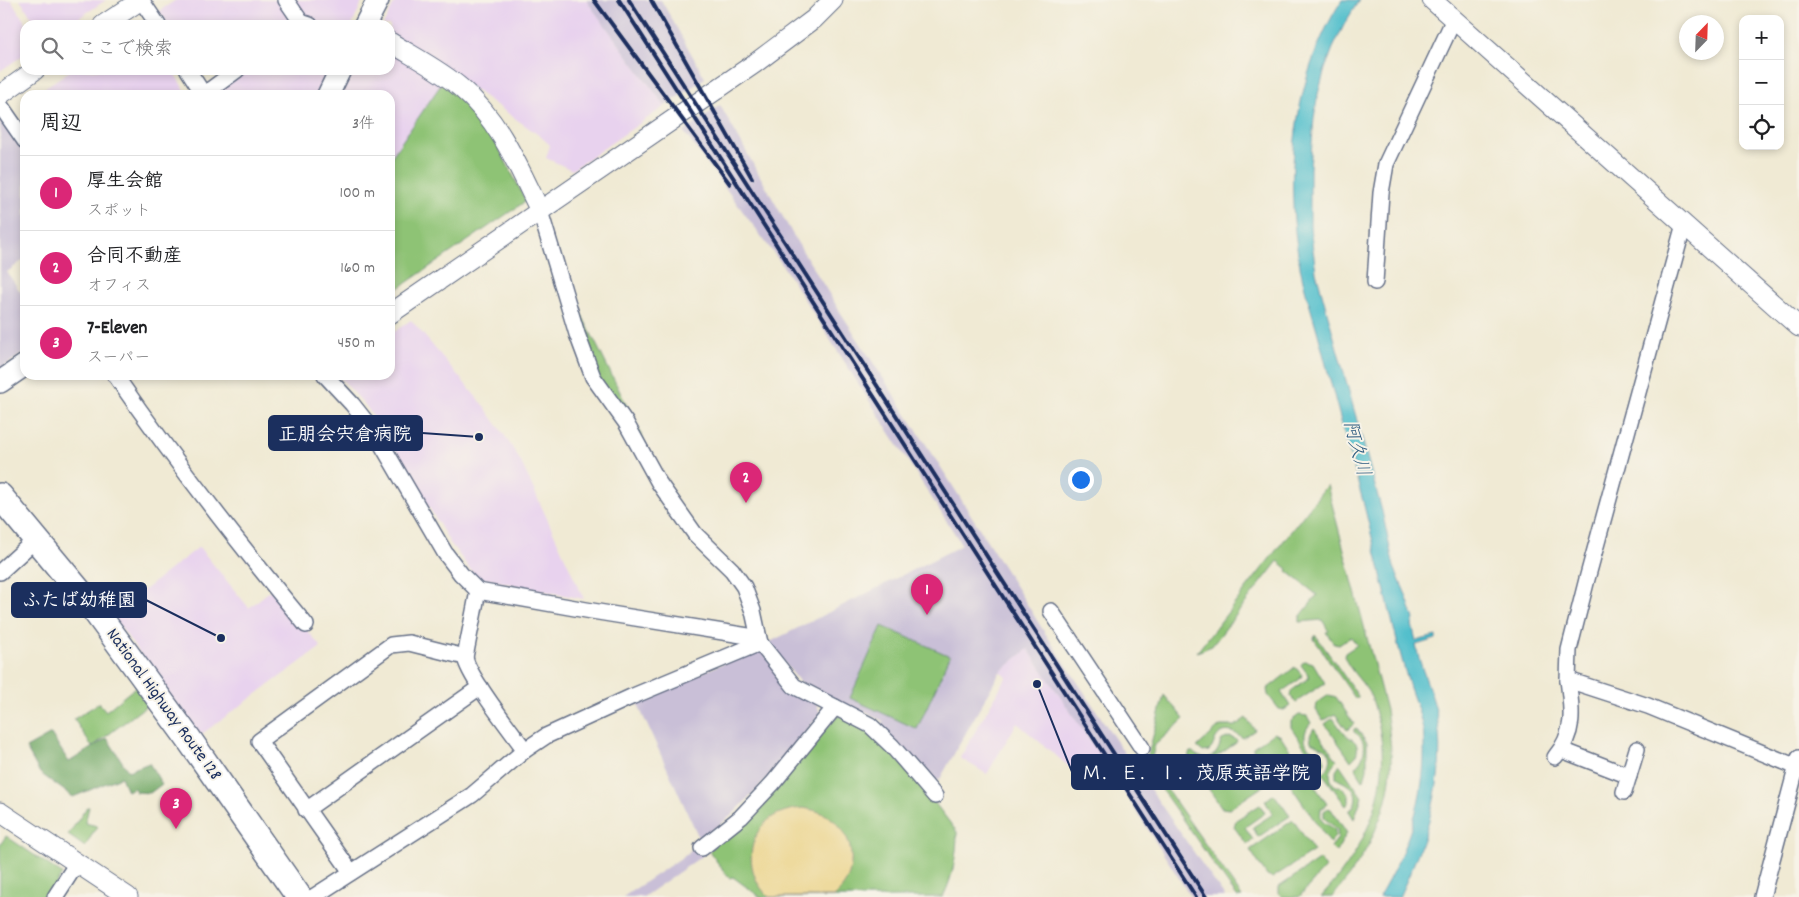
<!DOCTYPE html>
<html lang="ja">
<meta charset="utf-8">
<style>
body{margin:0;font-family:Dekko,"Klee One",sans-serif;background:#f2f2f2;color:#202124}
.controls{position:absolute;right:15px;top:15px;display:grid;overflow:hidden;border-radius:10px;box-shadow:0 2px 8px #0003}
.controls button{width:45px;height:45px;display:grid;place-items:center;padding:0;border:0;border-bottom:1px solid #e0e0e0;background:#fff;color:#202124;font:25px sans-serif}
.compass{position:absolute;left:1679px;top:15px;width:45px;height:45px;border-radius:50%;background:#fff;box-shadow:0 2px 8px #0003;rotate:23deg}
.you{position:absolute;left:1080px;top:479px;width:18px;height:18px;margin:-12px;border:4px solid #fff;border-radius:50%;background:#1a73e8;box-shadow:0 0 0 8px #1a73e833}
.badge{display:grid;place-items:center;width:32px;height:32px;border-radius:50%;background:#db2777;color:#fff;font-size:16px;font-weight:700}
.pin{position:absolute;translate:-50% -41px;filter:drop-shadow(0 1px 2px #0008)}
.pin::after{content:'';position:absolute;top:26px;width:18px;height:15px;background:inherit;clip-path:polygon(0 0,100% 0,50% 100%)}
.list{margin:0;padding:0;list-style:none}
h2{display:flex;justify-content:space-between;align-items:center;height:65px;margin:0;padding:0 20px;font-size:21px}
h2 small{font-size:16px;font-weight:400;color:#757577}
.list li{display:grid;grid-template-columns:32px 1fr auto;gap:15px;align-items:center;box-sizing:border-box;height:75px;padding:0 20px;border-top:1px solid #e0e0e0}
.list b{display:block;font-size:19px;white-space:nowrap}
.list p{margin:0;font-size:16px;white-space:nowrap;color:#757577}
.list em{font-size:16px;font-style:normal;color:#757577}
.icon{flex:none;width:28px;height:28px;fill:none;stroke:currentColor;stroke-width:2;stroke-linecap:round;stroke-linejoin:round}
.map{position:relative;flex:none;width:1799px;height:897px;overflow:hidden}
.search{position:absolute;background:#fff;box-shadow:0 2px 8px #0003;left:20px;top:20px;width:375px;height:55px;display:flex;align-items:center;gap:12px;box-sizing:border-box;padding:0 18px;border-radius:15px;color:#757577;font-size:19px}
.panel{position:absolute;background:#fff;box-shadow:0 2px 8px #0003;left:20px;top:90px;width:375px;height:290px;border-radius:15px}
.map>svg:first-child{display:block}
</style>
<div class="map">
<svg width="1799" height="897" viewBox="0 0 1799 897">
<rect width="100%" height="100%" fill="#f7f3e8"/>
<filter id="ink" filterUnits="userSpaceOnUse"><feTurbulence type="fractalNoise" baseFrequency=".02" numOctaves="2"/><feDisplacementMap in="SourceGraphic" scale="10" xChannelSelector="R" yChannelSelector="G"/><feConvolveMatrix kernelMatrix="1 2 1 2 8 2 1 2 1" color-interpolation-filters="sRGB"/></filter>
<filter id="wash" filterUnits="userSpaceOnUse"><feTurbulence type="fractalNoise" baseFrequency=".0096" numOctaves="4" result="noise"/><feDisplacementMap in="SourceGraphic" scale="20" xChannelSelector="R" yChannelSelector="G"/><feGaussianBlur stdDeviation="1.12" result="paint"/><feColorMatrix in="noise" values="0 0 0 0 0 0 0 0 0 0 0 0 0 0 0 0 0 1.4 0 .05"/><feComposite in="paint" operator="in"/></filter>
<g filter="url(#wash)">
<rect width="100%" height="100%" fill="#f0ead4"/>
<g fill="#e8d2ee">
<path d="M0,0H11L27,25H25V54L0,71Z"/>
<path d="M20,0H106L68,25H37Z"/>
<path d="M176,0H281L293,18V25H168L159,11Z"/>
<path d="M291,0H363L352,25H321L308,19Z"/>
<path d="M396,0H586L665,106L572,170L546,158L550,145L540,136L451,73L390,36V25H383Z"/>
<path d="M390,49L442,83L390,159V95H340L352,70H390Z"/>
<path d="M71,70H172L188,95H34Z"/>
<path d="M244,70H330L318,95H217L218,88Z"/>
<path d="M411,320L483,405L503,433L521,462L584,599L476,577L450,543L392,444L366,406L338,375H390V335Z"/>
<path d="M199,547L249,608L272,589L321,647L199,736L112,615Z"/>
<path d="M1028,649L1113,775L1097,790L1017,723L987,774L960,758L1007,676L1000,672Z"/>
</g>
<g fill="#c9bfd7">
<path d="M586,0H661L705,78L665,106Z"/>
<path d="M720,105L797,242L841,313L949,480L1043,630L1129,760L1113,775L1028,649L1000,672L940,779L933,782L880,728L883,721L851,705L849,707L824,696L825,693L800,682L768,643L962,545L781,263L684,132Z"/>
<path d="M1,117L25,152V259L7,272L25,299V352L0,369V118Z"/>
<path d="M758,648L817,704L820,714L759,787L732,815L700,840L638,705L642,699Z"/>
<path d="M1136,769L1225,897H1191L1117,781Z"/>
<path d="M697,843L705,854L643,897H623L687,854Z"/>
</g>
<g fill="#8ec375" stroke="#54796a">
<path d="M442,83L487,125L526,201L393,292L390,289V159Z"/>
<path d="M568,287L669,491L596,375Z"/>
<path d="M1327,485L1386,710C1389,729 1392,747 1391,767C1389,814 1363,863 1332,897H1321C1366,850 1395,784 1377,719C1376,712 1374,704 1371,697C1365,683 1349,671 1344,656L1345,653L1357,645L1351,637L1339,645L1334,644L1326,632L1329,631L1322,620L1300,622V617L1317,595L1287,571L1288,569L1278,561L1212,646L1197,652Z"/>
<path d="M882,626L950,656L917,729L850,698Z"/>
<path d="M1315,635L1317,637L1358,696V698H1355L1314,639Z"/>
<path d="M1304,661L1310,662L1313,663L1325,683L1296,702L1290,696L1291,691L1310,677L1301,665Z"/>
<path d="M1295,667L1302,675L1300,679L1281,692L1290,706L1284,710L1279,709L1268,695L1267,689Z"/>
<path d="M138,685L150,703L92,747L74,719L99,703L106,711Z"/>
<path d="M1164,695L1184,719L1155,745L1150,765L1242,897H1237L1145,766Z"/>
<path d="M1329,695L1336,697L1354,724L1347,730L1335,714L1323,721L1316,710L1317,703Z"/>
<path d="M839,715L868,731L915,777L957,832C957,855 953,876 943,897H760L733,877L729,878L709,851Z"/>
<path d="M1299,715L1307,716L1311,723C1304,730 1303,739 1308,747L1323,755L1325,762L1319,769L1291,727V721Z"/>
<path d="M1246,718L1255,730L1243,738C1234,731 1221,727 1215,740C1213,745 1213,747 1209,751L1203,752L1197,747L1220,726H1235Z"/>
<path d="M1333,718C1337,723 1341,731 1346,735C1355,742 1360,742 1356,756L1351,761L1325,724Z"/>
<path d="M1314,728L1337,760C1329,767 1328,777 1334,785L1343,788L1349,794V803L1346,806L1323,774C1329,768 1335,757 1326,749C1322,746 1316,745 1311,742L1310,735Z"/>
<path d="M1356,728L1367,742V769L1364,780H1363L1355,767C1367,756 1368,740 1354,732V729Z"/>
<path d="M1274,733L1281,736L1298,763L1229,809L1222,808L1206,785L1208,777L1229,764L1255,774L1253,747Z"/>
<path d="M1230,737L1237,740L1236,743L1200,768L1197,769C1191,765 1186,759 1190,752H1193C1199,759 1210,760 1216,753C1219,749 1220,744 1222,740Z"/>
<path d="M1340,765L1362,797L1354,819L1349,811C1358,804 1359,790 1347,784C1343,782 1340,781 1336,778V771Z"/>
<path d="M1306,773L1327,804L1321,809C1319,826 1326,821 1335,830V836L1330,843L1291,786V783Z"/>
<path d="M1274,794L1290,816L1258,837L1253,827L1273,814L1265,801Z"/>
<path d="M1260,805L1265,813L1245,827L1253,840L1248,844L1246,843L1234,827L1236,820Z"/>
<path d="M87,807H89L85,823L97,826L85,847L68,835Z"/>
<path d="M1328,808L1331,809L1347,833L1336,852L1331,847L1338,838L1337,829L1324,818V811Z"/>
<path d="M1293,820L1314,851L1272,878L1267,876L1250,850Z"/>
<path d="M6,836L62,874L48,897H0V845Z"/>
<path d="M1320,859L1325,868L1299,897H1282L1279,894V887Z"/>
</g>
<path fill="#72a966" stroke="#466c62" d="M51,734L69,762L107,738L128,771L149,763L162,784L150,793L136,792L134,788L127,791L121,777L73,797L40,773L26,748Z"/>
<path fill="#eeda9e" stroke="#84847e" d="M803,808C814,810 823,812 832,819C857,837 858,879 833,897H769C745,876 744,834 774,816C783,811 792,809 803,808Z"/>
<path fill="#53bfcc" stroke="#377795" d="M1342,0H1359L1344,25L1333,48L1325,69L1318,94L1314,118L1310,168V227L1316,272L1382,511L1394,567L1406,595L1414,619L1412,625L1416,641L1436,636V639L1416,645C1420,668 1431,689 1436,711C1449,776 1426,840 1399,897H1379C1407,850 1426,798 1424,742C1424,723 1416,705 1410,688C1404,668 1399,649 1394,629C1380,573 1368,516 1352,461C1340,419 1329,376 1318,334C1312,312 1304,289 1300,266C1284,178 1292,77 1342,0Z"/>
</g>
<g filter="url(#ink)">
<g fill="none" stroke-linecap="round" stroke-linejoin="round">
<defs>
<g id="minor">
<path d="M141,0L158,25"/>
<path d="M286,0L301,22L310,25"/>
<path d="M188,70L204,95"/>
<path d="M203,95L237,70"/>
<path d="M0,105L25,141"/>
<path d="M540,211L577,334L593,377L626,423L659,483L695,534L732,570L744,587L753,611L760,643"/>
<path d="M1684,224L1587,579L1569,650L1568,680L1648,706L1797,767"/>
<path d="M1375,282L1381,193L1386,164L1454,19"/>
<path d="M115,375C175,462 239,544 306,625"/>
<path d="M325,375L352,404L375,433L445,553L461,574L478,591L592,611L748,636L760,643L794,686L870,725L892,746L935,796"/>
<path d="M0,572L35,540"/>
<path d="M1051,611L1142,748"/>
<path d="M465,657L478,591"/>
<path d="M1562,750L1629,776"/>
<path d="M1555,757C1576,732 1572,710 1568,680"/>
<path d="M1624,792L1637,749"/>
<path d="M306,810L480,687"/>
<path d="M702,848L741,817L773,783L835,707"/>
<path d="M351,872L259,741L391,645L409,643L465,657C467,675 512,732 525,750"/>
<path d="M55,897L77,863"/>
<path d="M313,897L472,795L525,750L546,736L631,697L760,643"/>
<path d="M1762,897L1799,758"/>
</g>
<g id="tertiary">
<path d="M1432,0L1799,327"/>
<path d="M103,25L141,0"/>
<path d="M390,42C414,57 440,70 461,88C500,121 518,166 540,211"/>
<path d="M0,95L35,70"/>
<path d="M390,314L754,64L814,19L833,0"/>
<path d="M0,812L128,897"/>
</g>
<g id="secondary">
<path d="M365,25L378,0"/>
<path d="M328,95L340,70"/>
<path d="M0,382L25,365"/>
</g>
<path id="trunk" d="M0,496L93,608L188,738L299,897"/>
</defs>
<use href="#minor" stroke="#667087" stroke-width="18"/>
<use href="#tertiary" stroke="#667087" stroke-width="21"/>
<use href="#secondary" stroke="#667087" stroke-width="24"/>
<use href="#trunk" stroke="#667087" stroke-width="28"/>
<use href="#minor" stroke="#fff" stroke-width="15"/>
<use href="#tertiary" stroke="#fff" stroke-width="19"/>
<use href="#secondary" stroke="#fff" stroke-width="21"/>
<use href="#trunk" stroke="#fff" stroke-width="25"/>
<g stroke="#1b2f5e" stroke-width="4">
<path d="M594,0L730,184"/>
<path d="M619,0L1196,897"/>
<path d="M629,0L1206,897"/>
<path d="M651,0L752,178"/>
</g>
</g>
</g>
<g text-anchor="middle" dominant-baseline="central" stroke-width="4" stroke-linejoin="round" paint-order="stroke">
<g font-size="18" fill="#1b2f5e" stroke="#f7f3e8">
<text transform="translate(163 705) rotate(54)">National Highway Route 128</text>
</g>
<g font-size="19" font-style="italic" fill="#2c5a7f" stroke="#f7f3e8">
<text transform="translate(1355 449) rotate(75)">阿久川</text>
</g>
</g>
<path fill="none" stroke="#1b2f5e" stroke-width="2" d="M479 437L422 433M221 638L146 600M1037 684L1072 772"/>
<g fill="#1b2f5e" stroke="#f7f3e8" stroke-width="2">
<circle cx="479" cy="437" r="5"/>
<circle cx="221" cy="638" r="5"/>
<circle cx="1037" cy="684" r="5"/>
</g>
<g fill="#1b2f5e" stroke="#1b2f5e" stroke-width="2">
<rect x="269" y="416" width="153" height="34" rx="5"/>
<rect x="12" y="583" width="134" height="34" rx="5"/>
<rect x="1072" y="755" width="248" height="34" rx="5"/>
</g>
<g font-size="19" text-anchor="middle" font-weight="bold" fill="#fff">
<text x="345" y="440">正朋会宍倉病院</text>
<text x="79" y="606">ふたば幼稚園</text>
<text x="1196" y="779">Ｍ．Ｅ．Ｉ．茂原英語学院</text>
</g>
</svg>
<div class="controls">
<button>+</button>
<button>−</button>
<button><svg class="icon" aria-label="locate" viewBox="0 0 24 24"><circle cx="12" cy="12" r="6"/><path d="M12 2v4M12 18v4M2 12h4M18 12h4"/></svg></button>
</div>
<svg class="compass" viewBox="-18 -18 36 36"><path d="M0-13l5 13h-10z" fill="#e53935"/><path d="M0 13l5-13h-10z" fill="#757577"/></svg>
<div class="you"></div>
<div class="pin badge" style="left:927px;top:615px">1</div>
<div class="pin badge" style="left:746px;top:503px">2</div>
<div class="pin badge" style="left:176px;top:829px">3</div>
<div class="search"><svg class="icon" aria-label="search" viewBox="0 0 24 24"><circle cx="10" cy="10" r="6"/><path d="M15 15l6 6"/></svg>ここで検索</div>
<section class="panel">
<h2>周辺<small>3件</small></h2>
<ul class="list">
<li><span class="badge">1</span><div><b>厚生会館</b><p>スポット</p></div><em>100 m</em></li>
<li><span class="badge">2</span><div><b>合同不動産</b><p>オフィス</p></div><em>160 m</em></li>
<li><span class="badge">3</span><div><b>7-Eleven</b><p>スーパー</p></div><em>450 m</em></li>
</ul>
</section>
</div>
